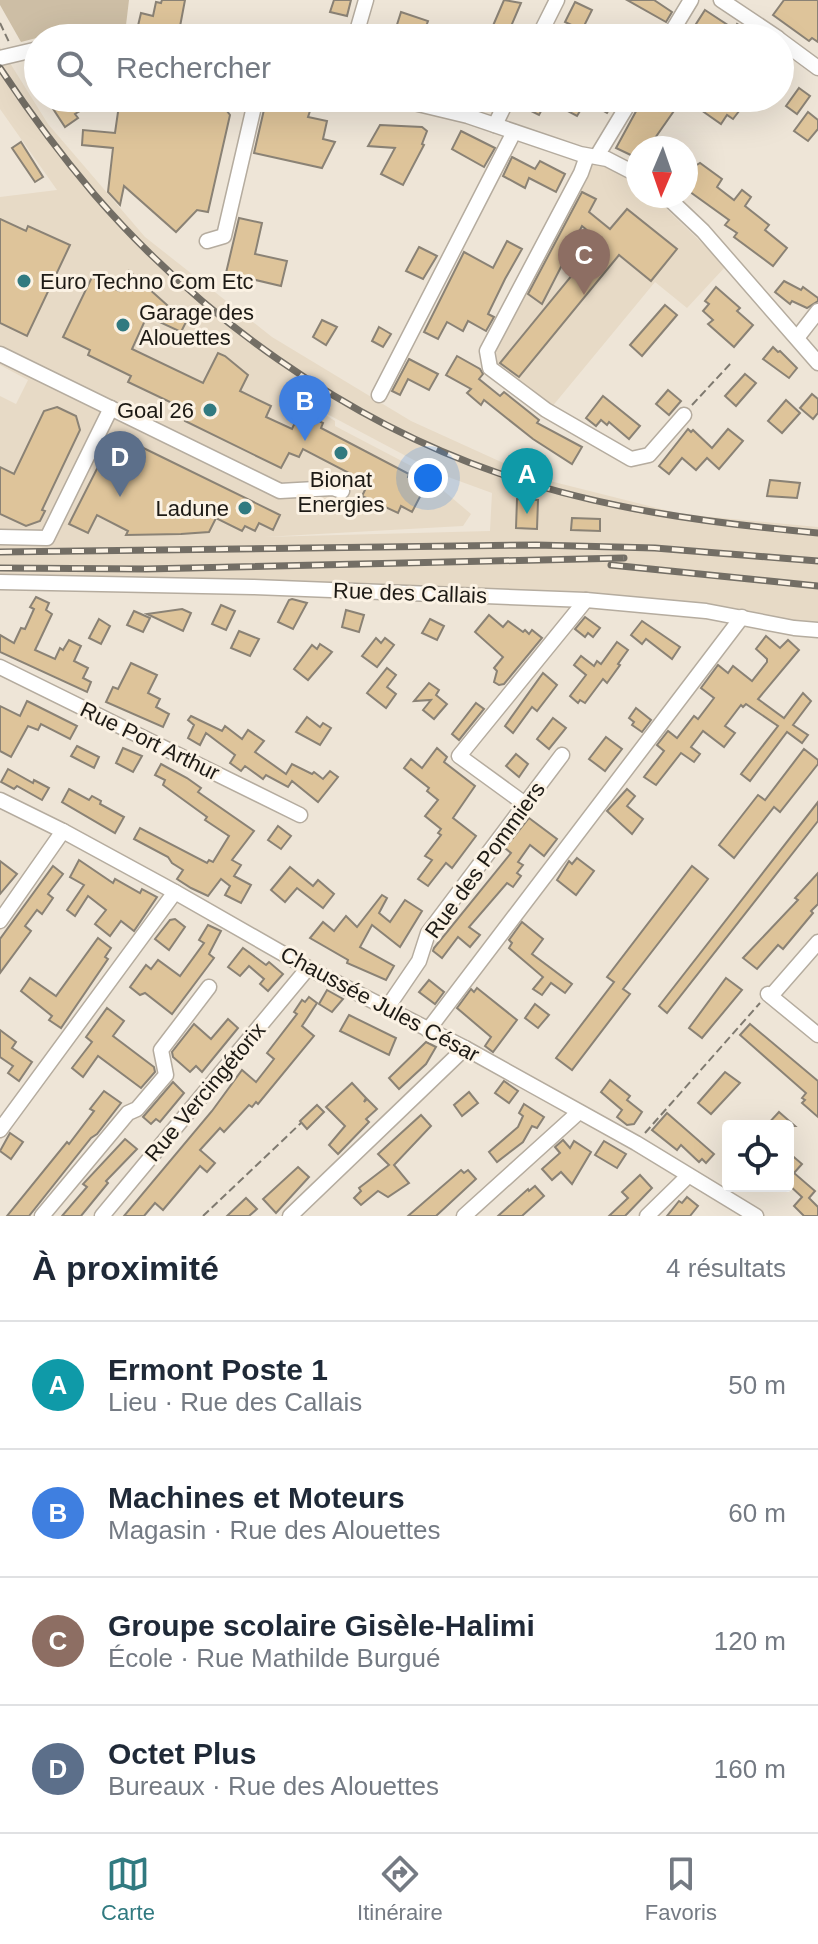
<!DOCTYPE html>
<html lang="fr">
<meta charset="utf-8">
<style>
body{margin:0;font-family:Arial,sans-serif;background:#f6f6f7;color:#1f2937}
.controls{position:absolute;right:24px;bottom:24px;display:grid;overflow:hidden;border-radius:8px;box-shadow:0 8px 32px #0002}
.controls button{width:72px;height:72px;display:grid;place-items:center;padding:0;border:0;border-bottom:2px solid #e0e1e3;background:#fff;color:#1f2937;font:40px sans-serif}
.compass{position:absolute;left:626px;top:136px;width:72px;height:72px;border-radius:50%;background:#fff;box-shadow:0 8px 32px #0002;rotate:182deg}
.you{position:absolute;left:428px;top:478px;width:28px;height:28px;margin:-20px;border:6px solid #fff;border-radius:50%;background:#1a73e8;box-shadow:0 0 0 12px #1a73e833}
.badge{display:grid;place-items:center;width:52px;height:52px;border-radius:50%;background:#317a80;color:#fff;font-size:26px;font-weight:700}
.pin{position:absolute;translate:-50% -66px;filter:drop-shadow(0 2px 4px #0008)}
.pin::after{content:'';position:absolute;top:42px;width:28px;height:24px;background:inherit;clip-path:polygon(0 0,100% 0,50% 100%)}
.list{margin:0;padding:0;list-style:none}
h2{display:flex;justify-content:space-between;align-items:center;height:104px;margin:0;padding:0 32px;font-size:34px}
h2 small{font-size:26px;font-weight:400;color:#747a83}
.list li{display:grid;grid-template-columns:52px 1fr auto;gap:24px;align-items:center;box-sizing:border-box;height:128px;padding:0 32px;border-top:2px solid #e0e1e3}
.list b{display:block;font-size:30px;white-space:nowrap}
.list p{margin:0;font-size:26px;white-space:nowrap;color:#747a83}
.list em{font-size:26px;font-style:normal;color:#747a83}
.icon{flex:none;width:44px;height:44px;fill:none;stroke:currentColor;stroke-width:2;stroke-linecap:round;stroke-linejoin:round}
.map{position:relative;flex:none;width:818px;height:1216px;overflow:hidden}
.search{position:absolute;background:#fff;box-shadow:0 8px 32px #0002;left:24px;right:24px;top:24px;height:88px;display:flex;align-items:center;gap:20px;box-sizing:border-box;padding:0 28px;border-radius:44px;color:#747a83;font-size:30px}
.sheet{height:616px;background:#fff}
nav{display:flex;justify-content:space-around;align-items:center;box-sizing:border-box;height:112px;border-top:2px solid #e0e1e3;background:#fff;font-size:22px;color:#747a83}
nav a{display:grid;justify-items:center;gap:4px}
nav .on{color:#317a80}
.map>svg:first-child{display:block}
</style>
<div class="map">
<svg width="818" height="1216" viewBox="0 0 818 1216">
<rect width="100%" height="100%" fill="#eee5d7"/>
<g fill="#e7dac6" fill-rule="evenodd">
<path d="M0,47L48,124L145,237L272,337L411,421L534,477L681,514L818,527V626L627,598L268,580H0V396L16,404L28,380L0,365V197L57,190L0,109ZM312,406L440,474L492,493L490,531L264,537L463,526L471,514L419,470L335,426V421Z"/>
<path d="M593,161L638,184V196H653L726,266L687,308L655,282L551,408L497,363L496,351Z"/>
</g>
<path fill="#cdbea5" d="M0,0H129L126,25L79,27L21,42L0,5Z"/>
<g fill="#dec49a" stroke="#8a8275" stroke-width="2">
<path d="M162,0H185L178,37L137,30L141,13L153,16L156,2L161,3Z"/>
<path d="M334,0H351L347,16L330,12Z"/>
<path d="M504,0L521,3L506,38L493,33L495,29L492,28Z"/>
<path d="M627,0H654L672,12L666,22Z"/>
<path d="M784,0H818V42L812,38L809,41L773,15Z"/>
<path d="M575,2L592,10L582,30L565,22Z"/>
<path d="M705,10L734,29L737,24L759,38H687Z"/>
<path d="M401,12L428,21L422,37L395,31Z"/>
<path d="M799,88L810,96L797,114L786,106Z"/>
<path d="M46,98H71L80,111L75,114L78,118L65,127Z"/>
<path d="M120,98H188L223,106L230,115L208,212L197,210L176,232L124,186L120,205L108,192L113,148L82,145L83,130L115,133Z"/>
<path d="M527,98H616L607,113L586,101L577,116L547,100L539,115L523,107Z"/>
<path d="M651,98H683L648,148H638L635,157L616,148L640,104L645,107Z"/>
<path d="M709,98H749L733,119L727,115L721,124L701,110Z"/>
<path d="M266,101L310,111L308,117L327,121L323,139L335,142L322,168L254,153Z"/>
<path d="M808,112L818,120V129L808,141L794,131Z"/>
<path d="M380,125L422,127L427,131L422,144L424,145L403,185L381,174L395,148L368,146Z"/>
<path d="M461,131L495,148L484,167L452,149Z"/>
<path d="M21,142L43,177L35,182L12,148Z"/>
<path d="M512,157L535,169L540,161L565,174L556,192L529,178L525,188L503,176Z"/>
<path d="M686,159L695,166L700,163L722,179L717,187L734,200L742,190L751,197L745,206L769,225L765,230L787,248L773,266L734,237L737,233L725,225L729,220L686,189Z"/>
<path d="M582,192L596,199L589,212L610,229L627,209L677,249L651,281L619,255L519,377L500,363L600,241L582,226L542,304L528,294Z"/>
<path d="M239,218L262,223L255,254L287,261L281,286L226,273Z"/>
<path d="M0,219L26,231L28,226L70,245L27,336L0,323Z"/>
<path d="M507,241L522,249L505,279L488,314L494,317L486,331L468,321L463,331L447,322L438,339L424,332L464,252L493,268Z"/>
<path d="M419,247L437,256L423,279L406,271Z"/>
<path d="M129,271L186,322L181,332L147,316L132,349L203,383L218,353L225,356L248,375L240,391L271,406L266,417L292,429L300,412L323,423L321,428L409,474L408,477L415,481L414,484L424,489L412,512L401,506L398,513L362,496L367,486L351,478L353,475L303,449L299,457L289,453L281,468L185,421L189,411L128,382L131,376L88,355L90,350L63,337L92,277L119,291Z"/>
<path d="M784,281L801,290L803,287L818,298V301L807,308L792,301L790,304L775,292Z"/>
<path d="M716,287L740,308L737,311L753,325L734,347L708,324L713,320L703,311L709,304L705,301Z"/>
<path d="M665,305L677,315L642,356L630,345Z"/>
<path d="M322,320L337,327L326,345L313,337Z"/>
<path d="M379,327L391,334L383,347L372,341Z"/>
<path d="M773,347L778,352L780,351L797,368L789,378L763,359Z"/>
<path d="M457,356L480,369L483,374L479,379L500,396L504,392L539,420L537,423L582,447L572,464L533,439L484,400L481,405L467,393L471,389L446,375Z"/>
<path d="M409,359L438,374L429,390L408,379L400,395L392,391Z"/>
<path d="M745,374L756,383L736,406L725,396Z"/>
<path d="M668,390L681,401L669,415L656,404Z"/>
<path d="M812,394L818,399V413L813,419L800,408Z"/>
<path d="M603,396L640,426L629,439L609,422L607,425L601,420L596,426L586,418Z"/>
<path d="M786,400L800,413L782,433L768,421Z"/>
<path d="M57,407L76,416L80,430L42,510L45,511L40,521L26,526L0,514V467L14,474L44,411Z"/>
<path d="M688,429L691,432L693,430L712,448L728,429L743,441L719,469L707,458L696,470L682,458L669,474L659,466Z"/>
<path d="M123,438L280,515L273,530L259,523L255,531L245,526L242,531L216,518L209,532L181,534L126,535L128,531L97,515L88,533L69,524L110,443Z"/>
<path d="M770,480L800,483L797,498L767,496Z"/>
<path d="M517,499L538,500L537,529L516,528Z"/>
<path d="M572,518L600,519V531L571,530Z"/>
<path d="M36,597L49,603L46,610L52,614L35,650L55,659L60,648L63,650L69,640L81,646L74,661L88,668L83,678L91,682L87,692L0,652V635L14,643L21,628L25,629L34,609L30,607Z"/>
<path d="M292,599L307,603L293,629L278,622L289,600Z"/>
<path d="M221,605L235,611L226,630L212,624Z"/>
<path d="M182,609L191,613L183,631L147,614Z"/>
<path d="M346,610L364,615L359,632L342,627Z"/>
<path d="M134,611L150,618L143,632L127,625Z"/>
<path d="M489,615L503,627L508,621L523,632L525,630L529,634L532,630L542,638L504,684L499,685L494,682L497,671L494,668L503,657L475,632Z"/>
<path d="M585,617L600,628L593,637L588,633L585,637L575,629Z"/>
<path d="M99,619L110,626L101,644L89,638Z"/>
<path d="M430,619L444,626L437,640L422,633Z"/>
<path d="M642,621L680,647L672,659L646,639L642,644L631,635Z"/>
<path d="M239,631L259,639L250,656L231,648Z"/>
<path d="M766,636L780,648L788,640L799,650L758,699L784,718L803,693L811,701L793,725L808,735L802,743L787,732L750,781L741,774L778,726L746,704L743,707L741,705L725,726L735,733L724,747L703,731L691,747L700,754L694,762L681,753L656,785L644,777L664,751L657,745L668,731L677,738L694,716L698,719L714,698L701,688L718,665L728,673L733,666L752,681L767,662V659L756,649Z"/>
<path d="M376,638L381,643L385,638L394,645L377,667L362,656Z"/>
<path d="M617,642L628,650L618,664L620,665L607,683L603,679L585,703L580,700L578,703L570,696L586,675L574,665L581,656L594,666L597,661L601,664Z"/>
<path d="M320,644L332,652L308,680L294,669L312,645L317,649Z"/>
<path d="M131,663L157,675L148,693L160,699L156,707L169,714L163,727L106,702L113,687L118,689Z"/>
<path d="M387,668L396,675L387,687L396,694L386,708L367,693Z"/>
<path d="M543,673L557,685L537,711L532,707L513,733L505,726Z"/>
<path d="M429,683L439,690L436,695L447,704L434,719L423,710L431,700L414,701Z"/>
<path d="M27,701L77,726L70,739L41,724L38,730L28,726L11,757L0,751V706L20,716Z"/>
<path d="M476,703L484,709L459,740L452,734Z"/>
<path d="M636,708L651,720L642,732L632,725L634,722L629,718Z"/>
<path d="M191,716L222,731L225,726L242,739L248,730L264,741L255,752L286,774L292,764L312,774L314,772L323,779L330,771L338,777L318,802L292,781L288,787L266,775L263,779L245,766L241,771L230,763L235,755L206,733L200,745L188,738L194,725L188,720Z"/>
<path d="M307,717L320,727L323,723L331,728L320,745L296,732Z"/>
<path d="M553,718L566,728L549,749L537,739Z"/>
<path d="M606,737L622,749L605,771L589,759Z"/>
<path d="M77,746L99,757L94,768L71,756Z"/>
<path d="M123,748L142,756L133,772L116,763Z"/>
<path d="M437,748L447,757L444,762L475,786L453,818L476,836L452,868L446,863L428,886L418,879L432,860L425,856L441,835L438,833L441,829L425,816L438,800L427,791L429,788L404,768L411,759L422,768Z"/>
<path d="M804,749L818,760V764L780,812L774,807L734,858L719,845L758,795L765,800Z"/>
<path d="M516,754L528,764L519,777L506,766Z"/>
<path d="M161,764L187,778L201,788L198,792L254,831L232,860L241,865L234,876L251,885L241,903L225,895L230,886L221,879L208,896L191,888L177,879L183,870L172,863L168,857L134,839L140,828L207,863L209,860L213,862L229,836L205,820L207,817L163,785L165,780L155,775Z"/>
<path d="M8,769L33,783L34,780L49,788L42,800L17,786L14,789L1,782Z"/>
<path d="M69,789L89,800L92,796L101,801L100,804L124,817L115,833L62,802Z"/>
<path d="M627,789L635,796L627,806L643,819L632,834L607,811Z"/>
<path d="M818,802V821L667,1013L659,1006Z"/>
<path d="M529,818L557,839L544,856L530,845L518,862L523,865L517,873L521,876L513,887L507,883L469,927L480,935L470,947L458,937L442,958L433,951L434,948L511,853L505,848Z"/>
<path d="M278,826L291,836L281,849L268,840Z"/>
<path d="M577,858L594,871L576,895L557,880L569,861L572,864Z"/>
<path d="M79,860L113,883L115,879L140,893L142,889L157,897L134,931L121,921L110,936L95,924L106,910L88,896L75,916L67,910L84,885L70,877Z"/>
<path d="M0,861L17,874L0,894Z"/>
<path d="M53,866L63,874L48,894L53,898L42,914L37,910L25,926L31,931L0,973V939Z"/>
<path d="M692,866L708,879L623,989L630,994L572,1070L556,1058L614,982L607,977Z"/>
<path d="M290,867L313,886L318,880L334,894L323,908L297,888L285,902L271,890Z"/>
<path d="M818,873V904L811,911L813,913L783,949L778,945L757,969L743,958L798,900L795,898Z"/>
<path d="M382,895L387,898L379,913L390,922L405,900L422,911L400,947L372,925L360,947L394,966L386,980L347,963L348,960L310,938L323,922L334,931L346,916L357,927Z"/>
<path d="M175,919L185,927L169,950L155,939L170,920Z"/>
<path d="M522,922L543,939L532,954L572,984L565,993L551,983L542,995L533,989L543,977L509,948L512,943L509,940Z"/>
<path d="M208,925L221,931L209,954L214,958L172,1014L145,993L140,995L130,987L146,965L151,969L158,960L180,976L204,943L199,940Z"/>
<path d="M98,938L111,948L105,957L108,959L61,1028L49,1020L52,1016L21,991L30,978L56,996Z"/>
<path d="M243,948L266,965L269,962L283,974L268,991L260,984L264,979L249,966L240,976L228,967Z"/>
<path d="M726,978L742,990L702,1038L689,1028Z"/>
<path d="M429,980L444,992L435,1004L419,992Z"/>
<path d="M477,988L517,1020L493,1052L485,1046L491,1037L457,1008L471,989L474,992Z"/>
<path d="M327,990L343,999L332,1012L319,1004Z"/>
<path d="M309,997L317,1003L302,1026L314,1036L258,1104L256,1102L252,1107L249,1105L224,1132L220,1128L200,1150L215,1163L207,1172L200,1166L163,1210L155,1203L144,1216H124L212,1111L242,1070L256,1082L274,1059L267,1053L297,1014L294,1012L302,1000L305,1002Z"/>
<path d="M535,1004L549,1015L538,1028L525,1018Z"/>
<path d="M107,1008L124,1021L113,1036L154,1067L155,1072L141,1088L98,1056L83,1077L72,1068L92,1042L86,1037Z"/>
<path d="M349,1015L396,1038L389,1055L340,1031Z"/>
<path d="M228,1019L238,1028L202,1072L196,1066L190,1072L173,1057L172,1052L194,1024L211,1039Z"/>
<path d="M750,1024L818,1081V1117L802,1103L805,1100L802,1098L806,1093L740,1035Z"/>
<path d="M0,1030L16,1042L12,1048L32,1062L19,1081L8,1073L13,1066L0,1057Z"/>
<path d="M426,1042L436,1047L426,1064L399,1089L389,1078Z"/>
<path d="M725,1072L740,1083L711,1114L698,1103Z"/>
<path d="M610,1080L630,1096L627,1100L642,1112L634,1124L627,1125L617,1117L622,1110L601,1092Z"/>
<path d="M504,1081L518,1091L509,1103L495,1093Z"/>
<path d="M173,1082L184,1093L160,1122L156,1119L151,1124L143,1117Z"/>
<path d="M352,1083L366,1098L364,1102L367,1099L377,1109L366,1119L369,1122L338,1154L329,1145L345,1126L326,1107Z"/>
<path d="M104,1091L121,1103L97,1134L91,1138L29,1216H7L67,1142L69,1144L94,1111L90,1109Z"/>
<path d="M469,1092L478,1103L462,1116L454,1105Z"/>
<path d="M524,1104L544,1117L537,1128L532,1126L523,1142L497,1162L489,1152L518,1127L523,1116L519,1113Z"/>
<path d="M317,1105L324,1112L307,1129L300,1121Z"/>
<path d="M779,1112L795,1126H766Z"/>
<path d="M667,1113L714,1154L706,1163L702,1159L699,1162L681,1145L677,1150L652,1130Z"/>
<path d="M421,1115L431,1126L394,1165L409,1183L388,1197L378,1191L361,1205L354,1198L361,1191L359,1188L389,1165L378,1154Z"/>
<path d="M10,1133L23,1142L11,1159L0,1151Z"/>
<path d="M125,1139L137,1149L106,1181L108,1183L81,1216H62L87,1187L83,1184Z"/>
<path d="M563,1140L570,1148L574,1141L591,1152L572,1184L561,1172L552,1180L542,1169L560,1153L555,1147Z"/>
<path d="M604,1141L626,1154L617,1168L595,1155Z"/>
<path d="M788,1152L802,1164L794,1173L815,1191L809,1198L818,1207V1216H804L794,1206L802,1197L788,1184Z"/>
<path d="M298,1167L309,1177L276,1213L263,1199Z"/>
<path d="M461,1170L464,1173L468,1170L476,1179L436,1216H408Z"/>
<path d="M640,1175L652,1188L625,1216H609L628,1198L622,1192Z"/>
<path d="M535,1186L544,1196L522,1216H498L528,1189L529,1191Z"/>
<path d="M687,1197L698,1206L690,1216H667L679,1201L682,1203Z"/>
<path d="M246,1198L257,1209L249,1216H227Z"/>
</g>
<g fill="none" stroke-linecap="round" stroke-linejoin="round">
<defs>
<g id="minor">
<path d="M721,0L778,38"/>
<path d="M355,38L366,0"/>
<path d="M538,38L557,0"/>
<path d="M668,38L691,0"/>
<path d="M780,40L818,68"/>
<path d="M0,58L38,49"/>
<path d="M393,98L468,116L580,154L607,159L638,175"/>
<path d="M495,125L508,98"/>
<path d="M587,156L581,173L487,351L490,368L546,410L631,459L649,455L684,415"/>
<path d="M597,156L632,98"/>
<path d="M666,196L703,231L818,363"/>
<path d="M207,241L224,236L256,98"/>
<path d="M797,338L818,311"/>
<path d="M0,354L280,491L333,488L342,491"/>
<path d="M379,395L514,132"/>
<path d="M0,537L47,538L111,408"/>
<path d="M0,582L253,587L586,600L706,611L794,628L818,630"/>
<path d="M0,667L300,815"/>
<path d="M0,800L63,831L175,892L308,968L465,1048L636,1143L756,1216"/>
<path d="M525,804L459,756L586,600"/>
<path d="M0,921L63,831"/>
<path d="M768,994L818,1035"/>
<path d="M771,996L818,942"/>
<path d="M387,1008L419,961L428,933L562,755"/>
<path d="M428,1030L742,617"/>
<path d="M0,1130L175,892"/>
<path d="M42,1216L128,1113L137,1109L166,1075L161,1050L209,987"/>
<path d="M102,1216L308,968"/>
<path d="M290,1216L465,1048"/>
<path d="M464,1216L579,1112"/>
<path d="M647,1216L688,1176"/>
</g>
</defs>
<use href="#minor" stroke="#b5ac9f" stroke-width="17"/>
<g stroke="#7f7a70" stroke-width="2" stroke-dasharray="8 4" stroke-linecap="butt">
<path d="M0,23L9,42"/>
<path d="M692,405L731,363"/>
<path d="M645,1133L760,1003"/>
<path d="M203,1216L301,1123"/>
</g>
<use href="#minor" stroke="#fff" stroke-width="14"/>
<defs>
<g id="rail">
<path d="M0,68C29,112 60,154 94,194C198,315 346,421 498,473C602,509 709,523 818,533"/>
<path d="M0,552L536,545L655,548L818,561"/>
<path d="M611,565L818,586"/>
<path d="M0,568L146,569L624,558"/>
</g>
</defs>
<use href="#rail" stroke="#736e65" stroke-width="7"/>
<use href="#rail" stroke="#fbf2e4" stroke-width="4" stroke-dasharray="12" stroke-linecap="butt"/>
</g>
<g fill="#317a80" stroke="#fbf2e4" stroke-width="3">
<circle cx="24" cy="281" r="8"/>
<circle cx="123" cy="325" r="8"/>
<circle cx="210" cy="410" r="8"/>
<circle cx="341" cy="453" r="8"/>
<circle cx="245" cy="508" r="8"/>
</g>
<g text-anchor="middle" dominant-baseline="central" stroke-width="6" stroke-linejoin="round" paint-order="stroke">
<g font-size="22" fill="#1d1a15" stroke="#fbf2e4" text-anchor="start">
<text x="40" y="281">Euro Techno Com Etc</text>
<text x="139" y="312">Garage des<tspan x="139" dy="25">Alouettes</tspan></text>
<text x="194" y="410" text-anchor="end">Goal 26</text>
<text x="341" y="479" text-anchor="middle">Bionat<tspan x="341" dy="25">Energies</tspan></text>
<text x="229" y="508" text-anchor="end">Ladune</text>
</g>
<g font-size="22" fill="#1d1a15" stroke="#fbf2e4">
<text transform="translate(410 593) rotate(2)">Rue des Callais</text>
<text transform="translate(150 741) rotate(26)">Rue Port Arthur</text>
<text transform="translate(485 860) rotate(-54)">Rue des Pommiers</text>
<text transform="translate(380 1004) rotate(28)">Chaussée Jules César</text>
<text transform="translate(205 1092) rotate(-50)">Rue Vercingétorix</text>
</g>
</g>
</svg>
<div class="controls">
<button><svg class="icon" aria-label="locate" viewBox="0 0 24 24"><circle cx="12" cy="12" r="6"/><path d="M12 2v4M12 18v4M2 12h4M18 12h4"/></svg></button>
</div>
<svg class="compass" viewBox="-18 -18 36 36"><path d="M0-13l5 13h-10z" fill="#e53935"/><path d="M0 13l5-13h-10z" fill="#747a83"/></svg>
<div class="you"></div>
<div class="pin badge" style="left:527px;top:514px;background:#0f9aa8">A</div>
<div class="pin badge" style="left:305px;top:441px;background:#3f7fe0">B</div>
<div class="pin badge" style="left:584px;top:295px;background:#8d6e63">C</div>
<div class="pin badge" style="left:120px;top:497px;background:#5c6f8a">D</div>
<div class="search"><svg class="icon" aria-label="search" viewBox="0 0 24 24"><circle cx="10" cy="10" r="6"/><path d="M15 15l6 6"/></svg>Rechercher</div>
</div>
<section class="sheet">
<h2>À proximité<small>4 résultats</small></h2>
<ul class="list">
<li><span class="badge" style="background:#0f9aa8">A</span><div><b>Ermont Poste 1</b><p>Lieu · Rue des Callais</p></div><em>50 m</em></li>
<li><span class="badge" style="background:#3f7fe0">B</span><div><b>Machines et Moteurs</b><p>Magasin · Rue des Alouettes</p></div><em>60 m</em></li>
<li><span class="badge" style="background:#8d6e63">C</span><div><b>Groupe scolaire Gisèle-Halimi</b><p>École · Rue Mathilde Burgué</p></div><em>120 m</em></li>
<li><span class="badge" style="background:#5c6f8a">D</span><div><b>Octet Plus</b><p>Bureaux · Rue des Alouettes</p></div><em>160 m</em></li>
</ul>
</section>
<nav>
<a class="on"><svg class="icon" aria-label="map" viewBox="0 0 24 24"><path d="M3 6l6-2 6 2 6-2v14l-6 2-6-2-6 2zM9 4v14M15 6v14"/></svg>Carte</a>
<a><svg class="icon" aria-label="directions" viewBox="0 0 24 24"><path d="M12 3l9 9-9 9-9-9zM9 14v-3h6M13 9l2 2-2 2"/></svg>Itinéraire</a>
<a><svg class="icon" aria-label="saved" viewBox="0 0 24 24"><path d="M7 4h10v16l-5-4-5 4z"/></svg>Favoris</a>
</nav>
